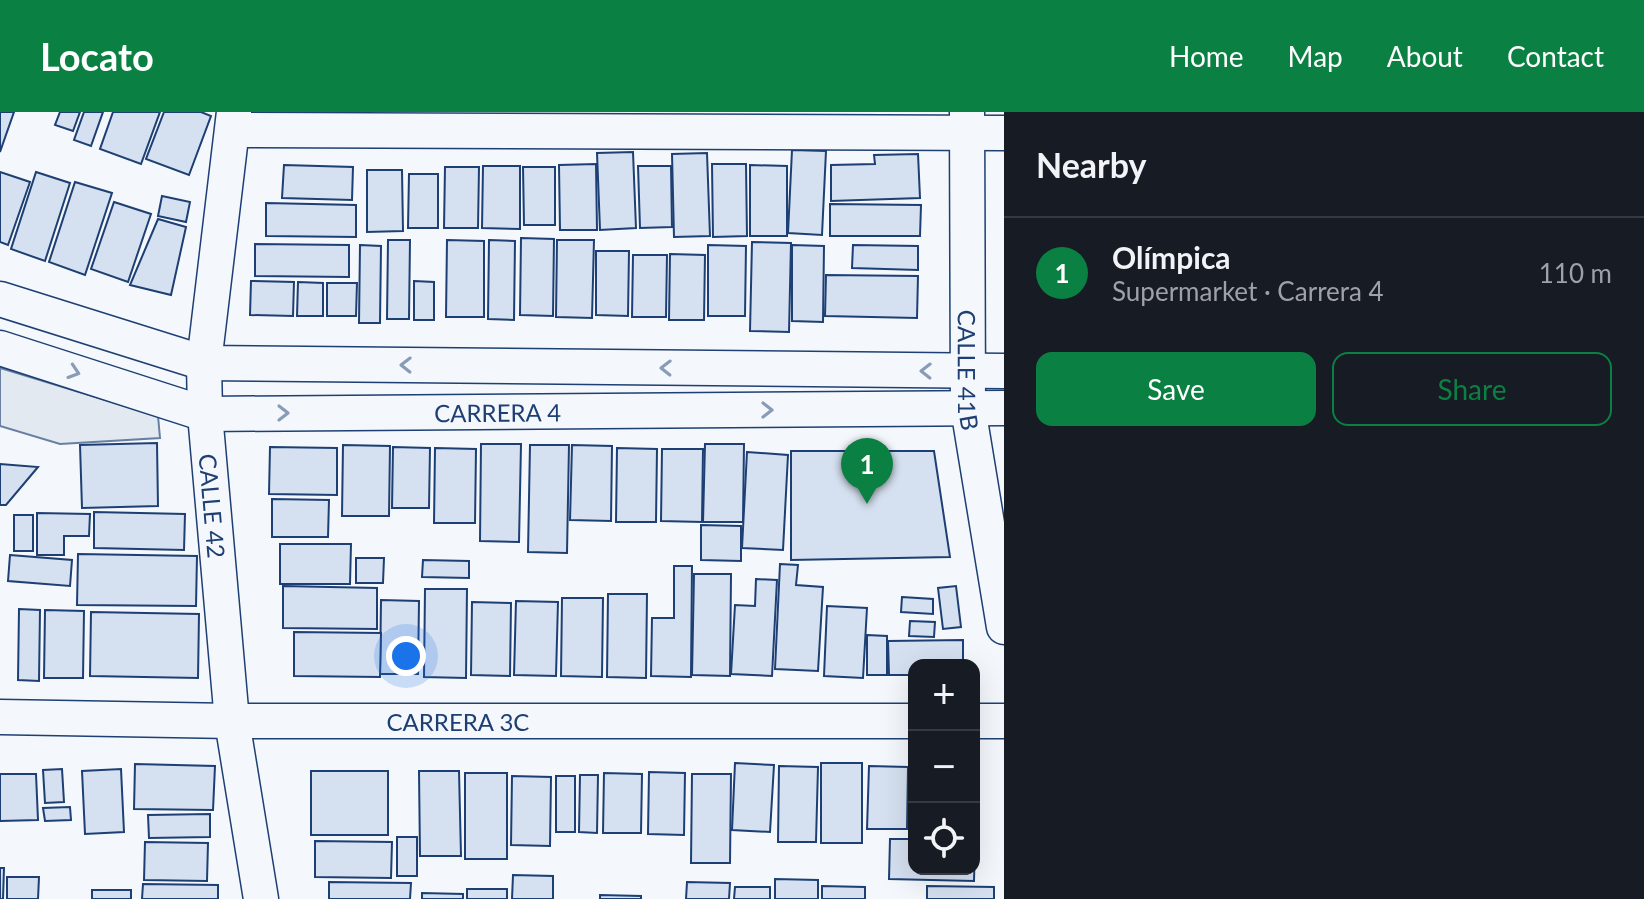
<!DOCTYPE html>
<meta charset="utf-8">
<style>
body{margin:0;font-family:Lato,sans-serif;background:#20242c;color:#f1f3f6}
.controls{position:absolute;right:24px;bottom:24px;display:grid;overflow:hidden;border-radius:16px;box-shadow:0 8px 32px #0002}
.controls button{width:72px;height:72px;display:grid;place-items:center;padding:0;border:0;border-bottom:2px solid #363941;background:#171b24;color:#f1f3f6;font:40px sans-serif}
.you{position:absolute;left:406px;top:544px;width:28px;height:28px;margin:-20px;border:6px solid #fff;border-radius:50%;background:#1a73e8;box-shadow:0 0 0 12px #1a73e833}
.badge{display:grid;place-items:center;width:52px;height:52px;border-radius:50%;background:#0b8043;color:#fff;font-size:26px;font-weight:700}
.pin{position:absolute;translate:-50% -66px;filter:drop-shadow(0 2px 4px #0008)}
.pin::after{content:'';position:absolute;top:42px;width:28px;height:24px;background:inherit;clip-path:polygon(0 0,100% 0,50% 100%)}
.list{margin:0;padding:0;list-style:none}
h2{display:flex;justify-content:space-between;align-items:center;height:104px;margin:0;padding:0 32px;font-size:34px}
h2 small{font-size:26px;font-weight:400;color:#9ea1a6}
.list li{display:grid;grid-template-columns:52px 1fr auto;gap:24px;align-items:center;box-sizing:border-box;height:112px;padding:0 32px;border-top:2px solid #363941}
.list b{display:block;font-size:30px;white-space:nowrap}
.list p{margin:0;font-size:26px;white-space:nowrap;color:#9ea1a6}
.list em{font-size:26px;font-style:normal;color:#9ea1a6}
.actions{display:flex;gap:16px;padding:24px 32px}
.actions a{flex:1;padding:18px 0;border:2px solid #0b8043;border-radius:16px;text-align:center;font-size:28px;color:#0b8043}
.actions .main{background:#0b8043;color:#fff}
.icon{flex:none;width:44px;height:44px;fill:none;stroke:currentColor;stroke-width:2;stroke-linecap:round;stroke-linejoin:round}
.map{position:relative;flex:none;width:1004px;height:787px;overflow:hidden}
header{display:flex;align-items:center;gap:48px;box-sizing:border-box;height:112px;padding:0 40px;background:#0b8043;color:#fff}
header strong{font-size:38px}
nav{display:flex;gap:44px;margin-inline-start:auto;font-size:28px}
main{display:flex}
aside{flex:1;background:#171b24}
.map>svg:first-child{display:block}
</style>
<header>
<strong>Locato</strong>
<nav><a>Home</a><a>Map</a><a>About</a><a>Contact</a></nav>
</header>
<main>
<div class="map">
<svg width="1004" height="787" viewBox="0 0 1004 787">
<rect width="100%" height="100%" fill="#f4f7fb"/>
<path fill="#e3e9f0" stroke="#687fa3" stroke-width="2" d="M0,256L158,304L160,326L60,332L0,314Z"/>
<g fill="#d5e0f0" stroke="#1d3f73" stroke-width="2">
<path d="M0,0H14L0,40Z"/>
<path d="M60,0H80L73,19L55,13Z"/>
<path d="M84,0H103L91,34L74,28Z"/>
<path d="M113,0H160L141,52L100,37Z"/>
<path d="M164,0H201L211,4L189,63L146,47Z"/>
<path d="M792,38L826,39L822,123L788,121Z"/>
<path d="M633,40L636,116L600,118L597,41Z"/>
<path d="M707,41L710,124L674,125L672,42Z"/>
<path d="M918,42L920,86L831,89V53L875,52L874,43Z"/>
<path d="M596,52L597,118H560L559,53Z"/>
<path d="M712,52H746L747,124L713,125Z"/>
<path d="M284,53L353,55L352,88L282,86Z"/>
<path d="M750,53L787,54V124H750Z"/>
<path d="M483,54H520V117L482,116Z"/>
<path d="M638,54H671L672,115L640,116Z"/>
<path d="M445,55H479L478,116H444Z"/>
<path d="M523,55H555V113H524Z"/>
<path d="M367,58H402L403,119L367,120Z"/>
<path d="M0,60L30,70L8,133L0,130Z"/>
<path d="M36,60L70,71L45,149L11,137Z"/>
<path d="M409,62H438V116H408Z"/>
<path d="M75,70L112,81L85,163L49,150Z"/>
<path d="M162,84L190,90L186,110L158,104Z"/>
<path d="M114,90L151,102L128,170L91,157Z"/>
<path d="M266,91L356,93V125L266,124Z"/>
<path d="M830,92L921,93L920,124H830Z"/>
<path d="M158,107L186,115L171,183L130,173Z"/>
<path d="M521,126L554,127L553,204L520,203Z"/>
<path d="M388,128H410L409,207H387Z"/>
<path d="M447,128L484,129V205H446Z"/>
<path d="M489,128L515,129L514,208L488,207Z"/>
<path d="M557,128H594L592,206L556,205Z"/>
<path d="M752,130L791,131L789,220L750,219Z"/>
<path d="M255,132L349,133V165L255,164Z"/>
<path d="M360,133L381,134L380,211H359Z"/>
<path d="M708,133L746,134L745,204H708Z"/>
<path d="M792,133L824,134L823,210L792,209Z"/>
<path d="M853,133L918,134V158L852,156Z"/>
<path d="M596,139H629L628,204L596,203Z"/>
<path d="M670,142L705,143L704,208H669Z"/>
<path d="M633,143H667L666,205H632Z"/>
<path d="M826,163L918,164L917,206L825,204Z"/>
<path d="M251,169L294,170L293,204L250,203Z"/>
<path d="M414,169L434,170V208H414Z"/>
<path d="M298,170L323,171V204H297Z"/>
<path d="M327,171H357L356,204H327Z"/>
<path d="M157,331L158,394L82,396L80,333Z"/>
<path d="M481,332H521L519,430L480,429Z"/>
<path d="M705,332H744L743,410H703Z"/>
<path d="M343,333L390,334L389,404H342Z"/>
<path d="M530,333H569L567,441L528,440Z"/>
<path d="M572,333L612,334L611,409L570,408Z"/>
<path d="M270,335L337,336V383L269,382Z"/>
<path d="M393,335L430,336L429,396H392Z"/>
<path d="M435,336L476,337L475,411H434Z"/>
<path d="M617,336L657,337L656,410H616Z"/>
<path d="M662,337H703L702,410L661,409Z"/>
<path d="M791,339H934L950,445L791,448Z"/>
<path d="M747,340L788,343L783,438L742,436Z"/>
<path d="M0,352L38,355L6,393H0Z"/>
<path d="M272,387L329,388L328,425H272Z"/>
<path d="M94,400L185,402L184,438L94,436Z"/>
<path d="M37,401L90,402L89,424H64V443H37Z"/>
<rect x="14" y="403" width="19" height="36"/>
<path d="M701,413L741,414V449L701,448Z"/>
<path d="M280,432H351L350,472H280Z"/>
<path d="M78,442L197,444L196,494L77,493Z"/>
<path d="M10,443L72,448L70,474L8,469Z"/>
<path d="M356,446H384L383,471H356Z"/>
<path d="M423,448L469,449V466L422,465Z"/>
<path d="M780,452L798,453L796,473L823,475L818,559L775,557Z"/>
<path d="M674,454H692L691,565L651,564L652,506H674Z"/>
<path d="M694,462H731L730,564L692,563Z"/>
<path d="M756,467L777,468L772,564L731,562L735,493L755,494Z"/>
<path d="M283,474L377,476V517L283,516Z"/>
<path d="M956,474L961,515L943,517L938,476Z"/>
<path d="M425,477H467L466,566L424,565Z"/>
<path d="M608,482H647L646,566L607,565Z"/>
<path d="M902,485L933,487V502L901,500Z"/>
<path d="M562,486H603L602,565L561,564Z"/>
<path d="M381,488L419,489L418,562H380Z"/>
<path d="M516,489L558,490L556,564L514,563Z"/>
<path d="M472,490L511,491L510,564L471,563Z"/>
<path d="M827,494L867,496L863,566L824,564Z"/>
<path d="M19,497L40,498L39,569L18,568Z"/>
<path d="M45,498L84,499L83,566H44Z"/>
<path d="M91,500L199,502L198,566L90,564Z"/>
<path d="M910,509L935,510L934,525L909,524Z"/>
<path d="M294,520L381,521L380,565L294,564Z"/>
<path d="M867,523L887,524V563H867Z"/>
<path d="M963,528V553H914V563H889L888,529Z"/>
<path d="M911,649H914V723H910Z"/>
<path d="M735,651L774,653L770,720L732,718Z"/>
<rect x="821" y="651" width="41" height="80"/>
<path d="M135,652L215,654L213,698L134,697Z"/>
<path d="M779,654L818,655L816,730H778Z"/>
<path d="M869,654L908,655L907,717H867Z"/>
<path d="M62,657L64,690L45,691L43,658Z"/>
<path d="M121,657L124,720L85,722L82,659Z"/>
<rect x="311" y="659" width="77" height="64"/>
<path d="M419,659H459L461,744H420Z"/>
<path d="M649,660L685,661L684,723L648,722Z"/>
<rect x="465" y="661" width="42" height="86"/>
<path d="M604,661L642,662L641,721H603Z"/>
<path d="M0,662H36L38,708L0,709Z"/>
<path d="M692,662H731L730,751H691Z"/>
<path d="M580,663H598L597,721L579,720Z"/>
<path d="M512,664L551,665L550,734L511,733Z"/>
<rect x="556" y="664" width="19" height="56"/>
<path d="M70,695L71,708L45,709L43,696Z"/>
<path d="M210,702V725L149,726L148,703Z"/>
<rect x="397" y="725" width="20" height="39"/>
<path d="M890,727H914V757H974L975,728L974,769L889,767Z"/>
<path d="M315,729L392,730L391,766L315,765Z"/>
<path d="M145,730L208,731L207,769L144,768Z"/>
<path d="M0,756H4L3,787H0Z"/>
<path d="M513,763L553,764V787H512Z"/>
<path d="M7,765H39L38,787H7Z"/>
<path d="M775,767L818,768V787H775Z"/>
<path d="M329,770L411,771L410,787H329Z"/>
<path d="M687,770L730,771L729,787H686Z"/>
<path d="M143,772L218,773V787H142Z"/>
<path d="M822,774L865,775V787H822Z"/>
<path d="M927,774L994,775V787H927Z"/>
<path d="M735,775H770V787H734Z"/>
<rect x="467" y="777" width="40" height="10"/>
<rect x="92" y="778" width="39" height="9"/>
<path d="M422,781L463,782V787H422Z"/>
<path d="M600,783L641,784V787H600Z"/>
</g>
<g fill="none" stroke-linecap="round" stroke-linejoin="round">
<defs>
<g id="minor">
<path id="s1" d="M234,0L204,251L205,302L232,609L261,787"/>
<path id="s2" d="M967,0L968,296L1004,515"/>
<path d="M233,18L1004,21"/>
<path d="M0,187L204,251L1004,259"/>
<path id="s3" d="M0,236L205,302L1004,296"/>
<path id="s4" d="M0,605L232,609H914"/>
<path d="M974,609H1004"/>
</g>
</defs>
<use href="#minor" stroke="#1d3f73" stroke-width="37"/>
<use href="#minor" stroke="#f4f7fb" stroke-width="34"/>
</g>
<defs><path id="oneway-chevron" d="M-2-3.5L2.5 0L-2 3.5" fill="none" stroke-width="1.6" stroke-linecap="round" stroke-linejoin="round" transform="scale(2)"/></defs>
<g stroke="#889bb7">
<use href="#oneway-chevron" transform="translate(406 253) rotate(-179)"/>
<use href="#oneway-chevron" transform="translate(666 256) rotate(-179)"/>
<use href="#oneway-chevron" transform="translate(926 259) rotate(-179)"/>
<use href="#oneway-chevron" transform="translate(74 260) rotate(18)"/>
<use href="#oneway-chevron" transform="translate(767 298)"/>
<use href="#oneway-chevron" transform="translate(283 301)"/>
</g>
<g text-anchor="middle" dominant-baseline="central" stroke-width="6" stroke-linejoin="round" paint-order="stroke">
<g font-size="24" fill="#1d3f73" stroke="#f4f7fb">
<text stroke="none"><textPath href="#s2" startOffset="258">CALLE 41B</textPath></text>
<text stroke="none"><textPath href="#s3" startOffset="508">CARRERA 4</textPath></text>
<text stroke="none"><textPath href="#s1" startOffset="396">CALLE 42</textPath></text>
<text stroke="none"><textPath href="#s4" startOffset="458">CARRERA 3C</textPath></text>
</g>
</g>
</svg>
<div class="controls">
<button>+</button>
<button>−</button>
<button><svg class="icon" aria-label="locate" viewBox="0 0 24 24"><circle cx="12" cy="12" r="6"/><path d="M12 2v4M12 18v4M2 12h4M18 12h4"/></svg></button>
</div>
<div class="you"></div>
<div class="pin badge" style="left:867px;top:392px">1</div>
</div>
<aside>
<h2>Nearby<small></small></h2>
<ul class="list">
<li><span class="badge">1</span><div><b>Olímpica</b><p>Supermarket · Carrera 4</p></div><em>110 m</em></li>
</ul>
<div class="actions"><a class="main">Save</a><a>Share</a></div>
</aside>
</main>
